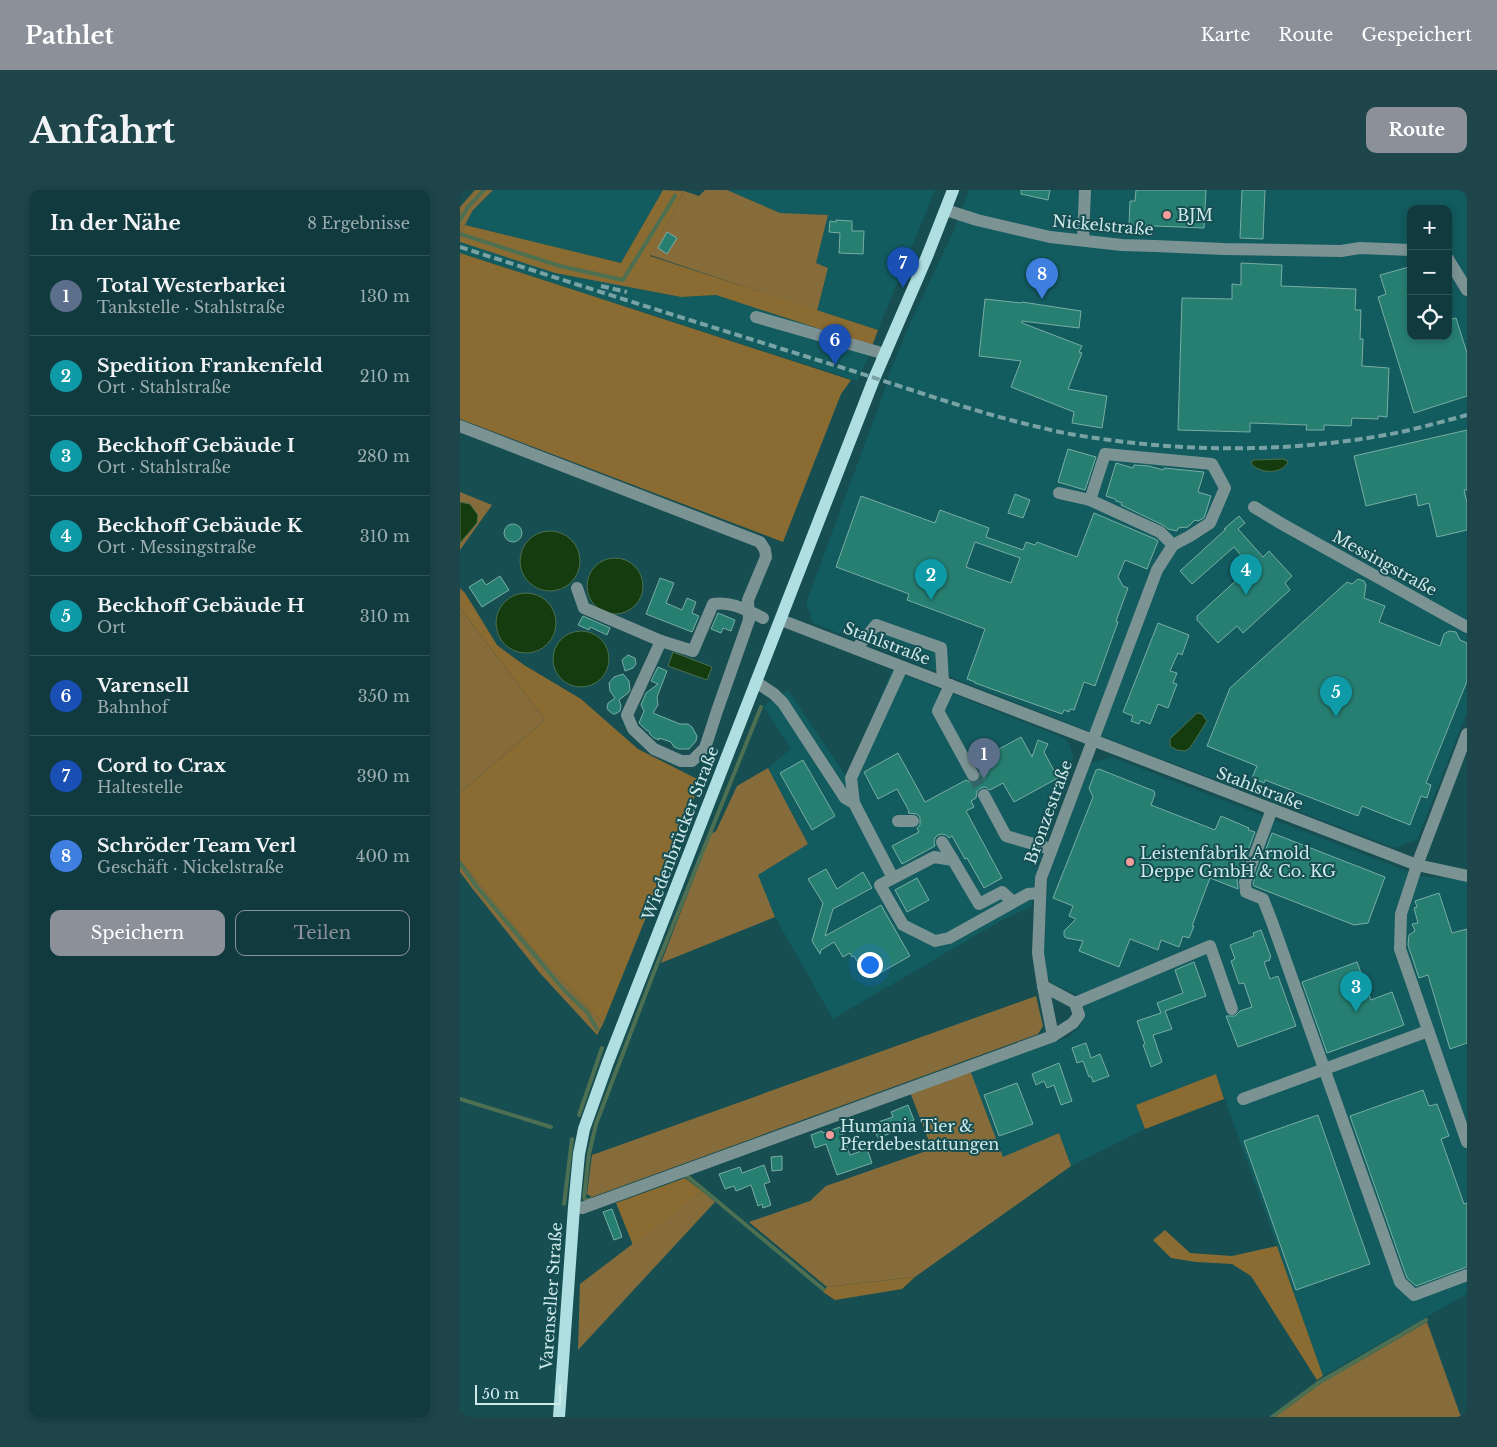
<!DOCTYPE html>
<html lang="de">
<meta charset="utf-8">
<style>
body{margin:0;font-family:"Libre Baskerville",serif;background:#1e4549;color:#f1f3f6}
.controls{position:absolute;right:15px;top:15px;display:grid;overflow:hidden;border-radius:10px;box-shadow:0 2px 8px #0003}
.controls button{width:45px;height:45px;display:grid;place-items:center;padding:0;border:0;border-bottom:1px solid #305458;background:#103a3e;color:#f1f3f6;font:25px sans-serif}
.scale{position:absolute;left:15px;bottom:12px;width:86px;box-sizing:border-box;padding-left:5px;border:2px solid #cee9ea;border-top:0;font-size:14px;line-height:18px;white-space:nowrap;color:#cee9ea;-webkit-text-stroke:4px #164e52;paint-order:stroke}
.you{position:absolute;left:409px;top:774px;width:18px;height:18px;margin:-12px;border:4px solid #fff;border-radius:50%;background:#1a73e8;box-shadow:0 0 0 8px #1a73e833}
.badge{display:grid;place-items:center;width:32px;height:32px;border-radius:50%;background:#8c9099;color:#fff;font-size:16px;font-weight:700}
.pin{position:absolute;translate:-50% -41px;filter:drop-shadow(0 1px 2px #0008)}
.pin::after{content:'';position:absolute;top:26px;width:18px;height:15px;background:inherit;clip-path:polygon(0 0,100% 0,50% 100%)}
.list{margin:0;padding:0;list-style:none}
h2{display:flex;justify-content:space-between;align-items:center;height:65px;margin:0;padding:0 20px;font-size:21px}
h2 small{font-size:16px;font-weight:400;color:#9cadb0}
.list li{display:grid;grid-template-columns:32px 1fr auto;gap:15px;align-items:center;box-sizing:border-box;height:80px;padding:0 20px;border-top:1px solid #305458}
.list b{display:block;font-size:19px;white-space:nowrap}
.list p{margin:0;font-size:16px;white-space:nowrap;color:#9cadb0}
.list em{font-size:16px;font-style:normal;color:#9cadb0}
.actions{display:flex;gap:10px;padding:15px 20px}
.actions a{flex:1;padding:11px 0;border:1px solid #8c9099;border-radius:10px;text-align:center;font-size:18px;color:#8c9099}
.actions .main{background:#8c9099;color:#fff}
.icon{flex:none;width:28px;height:28px;fill:none;stroke:currentColor;stroke-width:2;stroke-linecap:round;stroke-linejoin:round}
.map{position:relative;flex:none;width:1007px;height:1227px;overflow:hidden;border-radius:10px}
header{display:flex;align-items:center;gap:30px;box-sizing:border-box;height:70px;padding:0 25px;background:#8c9099;color:#fff}
header strong{font-size:24px}
nav{display:flex;gap:28px;margin-inline-start:auto;font-size:18px}
.intro{display:flex;align-items:center;justify-content:space-between;box-sizing:border-box;height:120px;padding:0 30px}
h1{margin:0;font-size:35px}
.button{padding:12px 22px;border-radius:10px;background:#8c9099;color:#fff;font-size:18px;font-weight:700}
main{display:flex;gap:30px;padding:0 30px}
aside{flex:1;background:#103a3e;border-radius:10px;box-shadow:0 2px 8px #0003}
.map>svg:first-child{display:block}
</style>
<header>
<strong>Pathlet</strong>
<nav><a>Karte</a><a>Route</a><a>Gespeichert</a></nav>
</header>
<div class="intro"><h1>Anfahrt</h1><a class="button">Route</a></div>
<main>
<aside>
<h2>In der Nähe<small>8 Ergebnisse</small></h2>
<ul class="list">
<li><span class="badge" style="background:#5c6f8a">1</span><div><b>Total Westerbarkei</b><p>Tankstelle · Stahlstraße</p></div><em>130 m</em></li>
<li><span class="badge" style="background:#0f9aa8">2</span><div><b>Spedition Frankenfeld</b><p>Ort · Stahlstraße</p></div><em>210 m</em></li>
<li><span class="badge" style="background:#0f9aa8">3</span><div><b>Beckhoff Gebäude I</b><p>Ort · Stahlstraße</p></div><em>280 m</em></li>
<li><span class="badge" style="background:#0f9aa8">4</span><div><b>Beckhoff Gebäude K</b><p>Ort · Messingstraße</p></div><em>310 m</em></li>
<li><span class="badge" style="background:#0f9aa8">5</span><div><b>Beckhoff Gebäude H</b><p>Ort</p></div><em>310 m</em></li>
<li><span class="badge" style="background:#1a4fb4">6</span><div><b>Varensell</b><p>Bahnhof</p></div><em>350 m</em></li>
<li><span class="badge" style="background:#1a4fb4">7</span><div><b>Cord to Crax</b><p>Haltestelle</p></div><em>390 m</em></li>
<li><span class="badge" style="background:#3f7fe0">8</span><div><b>Schröder Team Verl</b><p>Geschäft · Nickelstraße</p></div><em>400 m</em></li>
</ul>
<div class="actions"><a class="main">Speichern</a><a>Teilen</a></div>
</aside>
<div class="map">
<svg width="1007" height="1227" viewBox="0 0 1007 1227">
<rect width="100%" height="100%" fill="#164e52"/>
<g fill="#125b5f" fill-rule="evenodd">
<path d="M33,0H203L161,73L5,35L13,20Z"/>
<path d="M267,0H475L418,140L357,121L368,78L356,73L368,25L320,23Z"/>
<path d="M509,0H1007V522L957,650L935,658L641,546L353,433L346,413L425,199L430,182L448,138L494,40ZM951,19H988V146H951Z"/>
<path d="M0,52L95,83L221,107L256,105L412,156L407,170L397,191L0,63Z"/>
<path d="M432,480L604,548L610,555L613,566L611,579L577,680L571,717L542,730L373,829L315,727L297,685L348,654L308,578L331,559L303,516L328,500L387,588Z"/>
<path d="M651,567L962,687L989,688L1007,691V1104L863,1186L756,884L676,916L685,939L611,976L599,943L543,968L510,880L609,847L620,836L625,825L624,818L621,809L614,803L592,794L588,788L584,763L588,686L631,573Z"/>
</g>
<g fill="#876c3b">
<path d="M15,0H33L13,20L0,44V17Z"/>
<path d="M245,0H267L320,23L368,25L356,73L368,78L357,121L190,65L224,1L239,6Z"/>
<path d="M0,302L32,315L0,360V353L17,333L10,314L0,312Z"/>
<path d="M0,418L85,530L0,603Z"/>
<path d="M308,578L348,654L298,685L315,727L201,773L251,644L256,641L277,596Z"/>
<path d="M0,670L71,757L143,834L137,845L79,782L12,698L0,682Z"/>
<path d="M576,806L583,836L578,844L132,1007L127,1004L132,965Z"/>
<path d="M510,880L543,967L599,943L611,976L455,1087L367,1097L289,1032L350,1011L366,996L472,959L450,902Z"/>
<path d="M242,1001L255,1012L118,1160L120,1094Z"/>
<path d="M967,1132L1001,1227H815L860,1194Z"/>
</g>
<g fill="#8a6b32">
<path d="M203,0L224,1L190,66L418,140L412,156L256,105L221,107L95,83L0,52V44L5,35L161,73Z"/>
<path d="M0,63L391,190L381,204L323,352L0,229Z"/>
<path d="M0,398L5,403L37,455L64,475L121,509L178,559L241,591L143,834L71,757L0,670V603L85,530L0,418Z"/>
<path d="M756,884L764,909L685,939L676,915Z"/>
<path d="M225,988L242,1001L173,1055L156,1013Z"/>
<path d="M705,1040L730,1063L772,1066L817,1056L863,1186L857,1190L791,1086L772,1074L736,1072L711,1068L693,1050Z"/>
<path d="M455,1087L442,1099L375,1110L363,1102L367,1097Z"/>
</g>
<g fill="#153c0f" stroke="#4c7051">
<path d="M823,269L828,271C824,285 798,284 791,273L793,270Z"/>
<path d="M0,312L10,314L18,325L17,333L0,353Z"/>
<circle cx="90" cy="371" r="30"/>
<circle cx="155" cy="396" r="28"/>
<circle cx="66" cy="433" r="30"/>
<circle cx="121" cy="469" r="28"/>
<path d="M213,462L252,477L247,490L208,476Z"/>
<path d="M737,523L742,524L747,531L730,558L725,561L717,560L710,556V549Z"/>
</g>
<g fill="none" stroke-linecap="round" stroke-linejoin="round">
<g stroke="#4c7051" stroke-width="4">
<path d="M0,30L8,17L24,0"/>
<path d="M0,44L100,76L163,90L215,6"/>
<path d="M0,673L17,697L105,801L127,822L137,839"/>
<path d="M0,909L91,937"/>
<path d="M119,925L142,858"/>
<path d="M227,986L363,1099"/>
<path d="M131,1009L128,1011L124,1008L129,964L136,934L194,782L301,517"/>
<path d="M104,1014L112,949"/>
<path d="M812,1227L858,1193L966,1130"/>
</g>
</g>
<g fill="#277f72" stroke="#79ada3" fill-rule="evenodd">
<path d="M561,0H590L588,10L561,4Z"/>
<path d="M676,0H746L744,38L669,35L670,11H675Z"/>
<path d="M782,0H805L803,49L780,48Z"/>
<path d="M376,30L392,31V41H404L403,64L379,63L380,43L369,42L370,31L376,32Z"/>
<path d="M207,42L217,48L207,64L198,58Z"/>
<path d="M781,73L822,75L821,96L896,99L895,120H901L900,149H903L902,176L929,178L927,227L918,226V229L892,228L891,236L864,235V240H846L847,235L790,233V242L718,240L722,108L772,109V94L781,95Z"/>
<path d="M949,77L951,82V146H988V130L996,128L1007,163V206L954,223L918,107L926,104L920,85Z"/>
<path d="M525,109L561,113L562,112L621,121L619,138L562,131V133L622,156L619,162L622,163L608,199L647,206L642,238L612,233L614,222L551,197L561,171L519,166Z"/>
<path d="M1007,240V300H1004L1007,313V340L977,347L969,313L958,316L956,304L906,316L894,266Z"/>
<path d="M608,259L636,267L625,300L598,292Z"/>
<path d="M656,273L673,278L674,275L689,276L703,280L704,278L744,282L738,302L751,306L744,328L738,331L735,330L728,337L718,338L717,341L708,339L703,335L661,315L662,313L656,311L655,309L646,306Z"/>
<path d="M555,304L570,310L563,328L548,323Z"/>
<path d="M401,306L475,333L480,320L529,338L526,347L563,360L566,352L575,355L577,352L617,367L634,323L695,349L698,351L687,379L665,370L658,387L663,396L668,398L656,431L658,432L635,496L624,492L614,520L610,519L609,522L604,520L602,524L515,493V492L507,489L525,439L447,410L449,404L376,377ZM515,352L560,368L551,393L506,377Z"/>
<path d="M779,326L785,333L778,339L803,367L809,361L832,386L825,393L830,400L783,443L777,436L758,453L737,430V426L791,377L774,357L732,394L720,381L766,339H764Z"/>
<circle cx="53" cy="343" r="9"/>
<path d="M40,386L49,400L22,417L9,397L22,389L26,395Z"/>
<path d="M200,388L214,393L206,413L222,420L227,408L236,412L232,423L239,426L232,442L186,424Z"/>
<path d="M898,389L904,391L906,395L904,408L925,416L919,432L980,456L984,444L989,441L996,442L1000,450L1007,453V491L966,593L971,595L967,608L961,606L950,635L902,616L898,626L805,590L804,593L792,588L797,576L747,556L770,498L887,392L892,394Z"/>
<path d="M258,423L275,430L271,441L263,438L261,443L251,439Z"/>
<path d="M123,426L150,438L147,445L130,437L129,440L118,435Z"/>
<path d="M698,433L729,445L722,465L718,463L710,481L717,483L713,493L717,494L708,518L698,514L690,534L681,530L679,534L671,531L673,526L663,522Z"/>
<path d="M168,465L175,468L176,474L173,478L165,481L162,470Z"/>
<path d="M198,477L207,481L197,507L198,515L193,523L220,534H228L232,537L237,546L236,551L229,559H219L214,557L211,552L199,548V550L194,548L189,543L190,542L186,540L179,533L184,521L181,515L186,503L198,494L191,491Z"/>
<path d="M163,484L169,491L170,500L168,503L159,510L161,516L160,521L155,524H153L148,520L147,518L148,513L155,508L150,501L149,493L154,487Z"/>
<path d="M561,547L572,567L578,550L588,554L584,562L598,588L554,612L543,593L530,600L525,597L521,598L517,601L516,608L511,611L514,617L506,621L542,688L524,698L507,668L505,669L492,646L489,648L486,645L482,644L478,645L475,648L474,652L475,656L442,674L432,656L459,642L457,638L460,635V627L457,624L448,623L449,621L437,599L418,609L404,582L438,563L465,612L506,590L512,593L517,592L520,589V582L533,575L528,565Z"/>
<path d="M343,570L375,626L352,640L320,583Z"/>
<path d="M639,579L694,601L695,604L691,615L755,640L761,626L789,638L788,640L795,642L777,689L778,699L750,688L732,736H734L729,748L723,746L719,757L701,750L698,760L670,749L659,777L619,761L623,751L606,748L604,746V741L616,729L609,726L613,716L593,708L633,607L629,598L636,580Z"/>
<path d="M812,643L925,687L908,733L894,735L794,696L793,693Z"/>
<path d="M366,679L377,699L403,682L412,698L373,719L365,746L421,715L450,766L411,788L401,769L397,771L394,766L392,767L390,763L383,767L374,752L361,760L360,764L352,751L363,713L348,689Z"/>
<path d="M457,688L469,710L447,722L435,700Z"/>
<path d="M979,703L992,743L1007,739V853L990,859L968,785L959,788L948,755L949,745L955,741L952,734L958,733L954,718L957,717L955,711Z"/>
<path d="M801,740L811,767L809,768L810,770L804,772L810,789L818,786L836,836L778,857L766,826H775L780,821L792,817L784,793L779,794L771,771L775,769L770,755L794,746L793,743Z"/>
<path d="M734,772L746,806L705,821L712,839L693,845L702,872L691,877L683,855L685,854L677,831L701,823L697,813L723,803L715,780Z"/>
<path d="M897,772L911,810L932,802L944,835L867,863L842,792Z"/>
<path d="M626,853L631,868L640,864L649,886L633,892L631,886L629,887L623,871L617,873L612,858Z"/>
<path d="M599,873L612,911L601,915L594,895L587,898L584,891L576,895L572,884Z"/>
<path d="M557,893L573,934L539,946L524,905Z"/>
<path d="M963,900L969,916L977,914L989,946L981,949L1004,1014L1007,1013V1077L956,1096L947,1088L890,926Z"/>
<path d="M448,915L454,930L446,934L447,936L439,940L418,948L412,934L433,927L431,922Z"/>
<path d="M858,925L910,1074L836,1100L784,951Z"/>
<path d="M380,937L390,965L407,959L412,973L377,985L366,954L355,958L351,945L362,941L363,943Z"/>
<path d="M322,966V980L312,981L311,967Z"/>
<path d="M304,975L310,992L304,994L311,1015L303,1018L302,1014L298,1016L291,995L276,1001L274,996L265,999L259,984L280,977L282,983Z"/>
<path d="M152,1019L162,1047L154,1050L143,1022Z"/>
</g>
<g fill="none" stroke-linecap="round" stroke-linejoin="round">
<path stroke="#326569" stroke-width="12" stroke-dasharray="12 6" stroke-linecap="butt" d="M513,585L524,605"/>
<g stroke="#7c9394" stroke-width="12">
<path d="M486,20L517,30L590,47L662,55L695,56L764,59L881,61L900,58L951,60"/>
<path d="M623,50L625,0"/>
<path d="M988,69L1007,100"/>
<path d="M296,127L425,164"/>
<path d="M0,236L300,352L305,360L306,367L288,410L289,430L257,521L245,558L232,571H221L194,559L173,539L167,525L201,451"/>
<path d="M599,303L630,310"/>
<path d="M794,317L822,334L1007,437"/>
<path d="M117,398L124,418L201,451L233,461L253,414C272,411 286,420 303,428"/>
<path d="M321,430L957,675L1007,686"/>
<path d="M396,459L416,435L481,458L483,492"/>
<path d="M296,492L314,504L323,513L385,608L394,613"/>
<path d="M490,495L478,521L513,585"/>
<path d="M1007,544L957,675L941,724L940,759L1007,952"/>
<path d="M524,605L546,646L591,659"/>
<path d="M812,619L785,692L786,702L803,709L812,732L940,1092L954,1105L1007,1085"/>
<path d="M438,631H453"/>
<path d="M482,652L493,670"/>
<path d="M433,688L394,613L391,588L442,477"/>
<path d="M553,712L542,702L519,714L493,670L474,667L420,695L443,735L475,751L489,748L568,704L580,703"/>
<path d="M615,813L750,756L772,819"/>
<path d="M593,846L583,796L578,763L581,688L697,380L713,355L730,346L750,333L765,298L752,274L645,264L630,310L700,342L713,355"/>
<path d="M783,909L968,841"/>
<path d="M114,1017L122,1018L593,846L613,833L619,825L615,813L583,796"/>
</g>
<path stroke="#b0dfe2" stroke-width="12" d="M99,1227L114,1017L119,964L124,939L148,872L414,189L468,64L493,0"/>
<g stroke="#79a2a4" stroke-width="4" stroke-dasharray="8 4" stroke-linecap="butt">
<path d="M0,57C121,96 242,134 364,172C437,194 508,221 583,238C605,244 628,247 650,250C745,263 847,261 941,242C963,237 985,231 1007,225"/>
<path d="M141,96L167,102"/>
</g>
</g>
<g fill="#f59b99" stroke="#164e52" stroke-width="2">
<circle cx="707" cy="25" r="5"/>
<circle cx="670" cy="672" r="5"/>
<circle cx="370" cy="945" r="5"/>
</g>
<g text-anchor="middle" dominant-baseline="central" stroke-width="4" stroke-linejoin="round" paint-order="stroke">
<g font-size="16" fill="#cee9ea" stroke="#164e52" text-anchor="start">
<text x="717" y="25">BJM</text>
<text x="680" y="663">Leistenfabrik Arnold<tspan x="680" dy="18">Deppe GmbH &amp; Co. KG</tspan></text>
<text x="380" y="936">Humania Tier &amp;<tspan x="380" dy="18">Pferdebestattungen</tspan></text>
</g>
<g font-size="16" fill="#cee9ea" stroke="#164e52">
<text transform="translate(643 35) rotate(5)">Nickelstraße</text>
<text transform="translate(925 373) rotate(29)">Messingstraße</text>
<text transform="translate(427 453) rotate(21)">Stahlstraße</text>
<text transform="translate(800 598) rotate(21)">Stahlstraße</text>
<text transform="translate(588 622) rotate(-70)">Bronzestraße</text>
<text transform="translate(220 643) rotate(-69)">Wiedenbrücker Straße</text>
<text transform="translate(91 1106) rotate(-86)">Varenseller Straße</text>
</g>
</g>
</svg>
<div class="controls">
<button>+</button>
<button>−</button>
<button><svg class="icon" aria-label="locate" viewBox="0 0 24 24"><circle cx="12" cy="12" r="6"/><path d="M12 2v4M12 18v4M2 12h4M18 12h4"/></svg></button>
</div>
<div class="scale">50 m</div>
<div class="you"></div>
<div class="pin badge" style="left:524px;top:589px;background:#5c6f8a">1</div>
<div class="pin badge" style="left:471px;top:410px;background:#0f9aa8">2</div>
<div class="pin badge" style="left:896px;top:822px;background:#0f9aa8">3</div>
<div class="pin badge" style="left:786px;top:405px;background:#0f9aa8">4</div>
<div class="pin badge" style="left:876px;top:527px;background:#0f9aa8">5</div>
<div class="pin badge" style="left:375px;top:175px;background:#1a4fb4">6</div>
<div class="pin badge" style="left:443px;top:98px;background:#1a4fb4">7</div>
<div class="pin badge" style="left:582px;top:109px;background:#3f7fe0">8</div>
</div>
</main>
